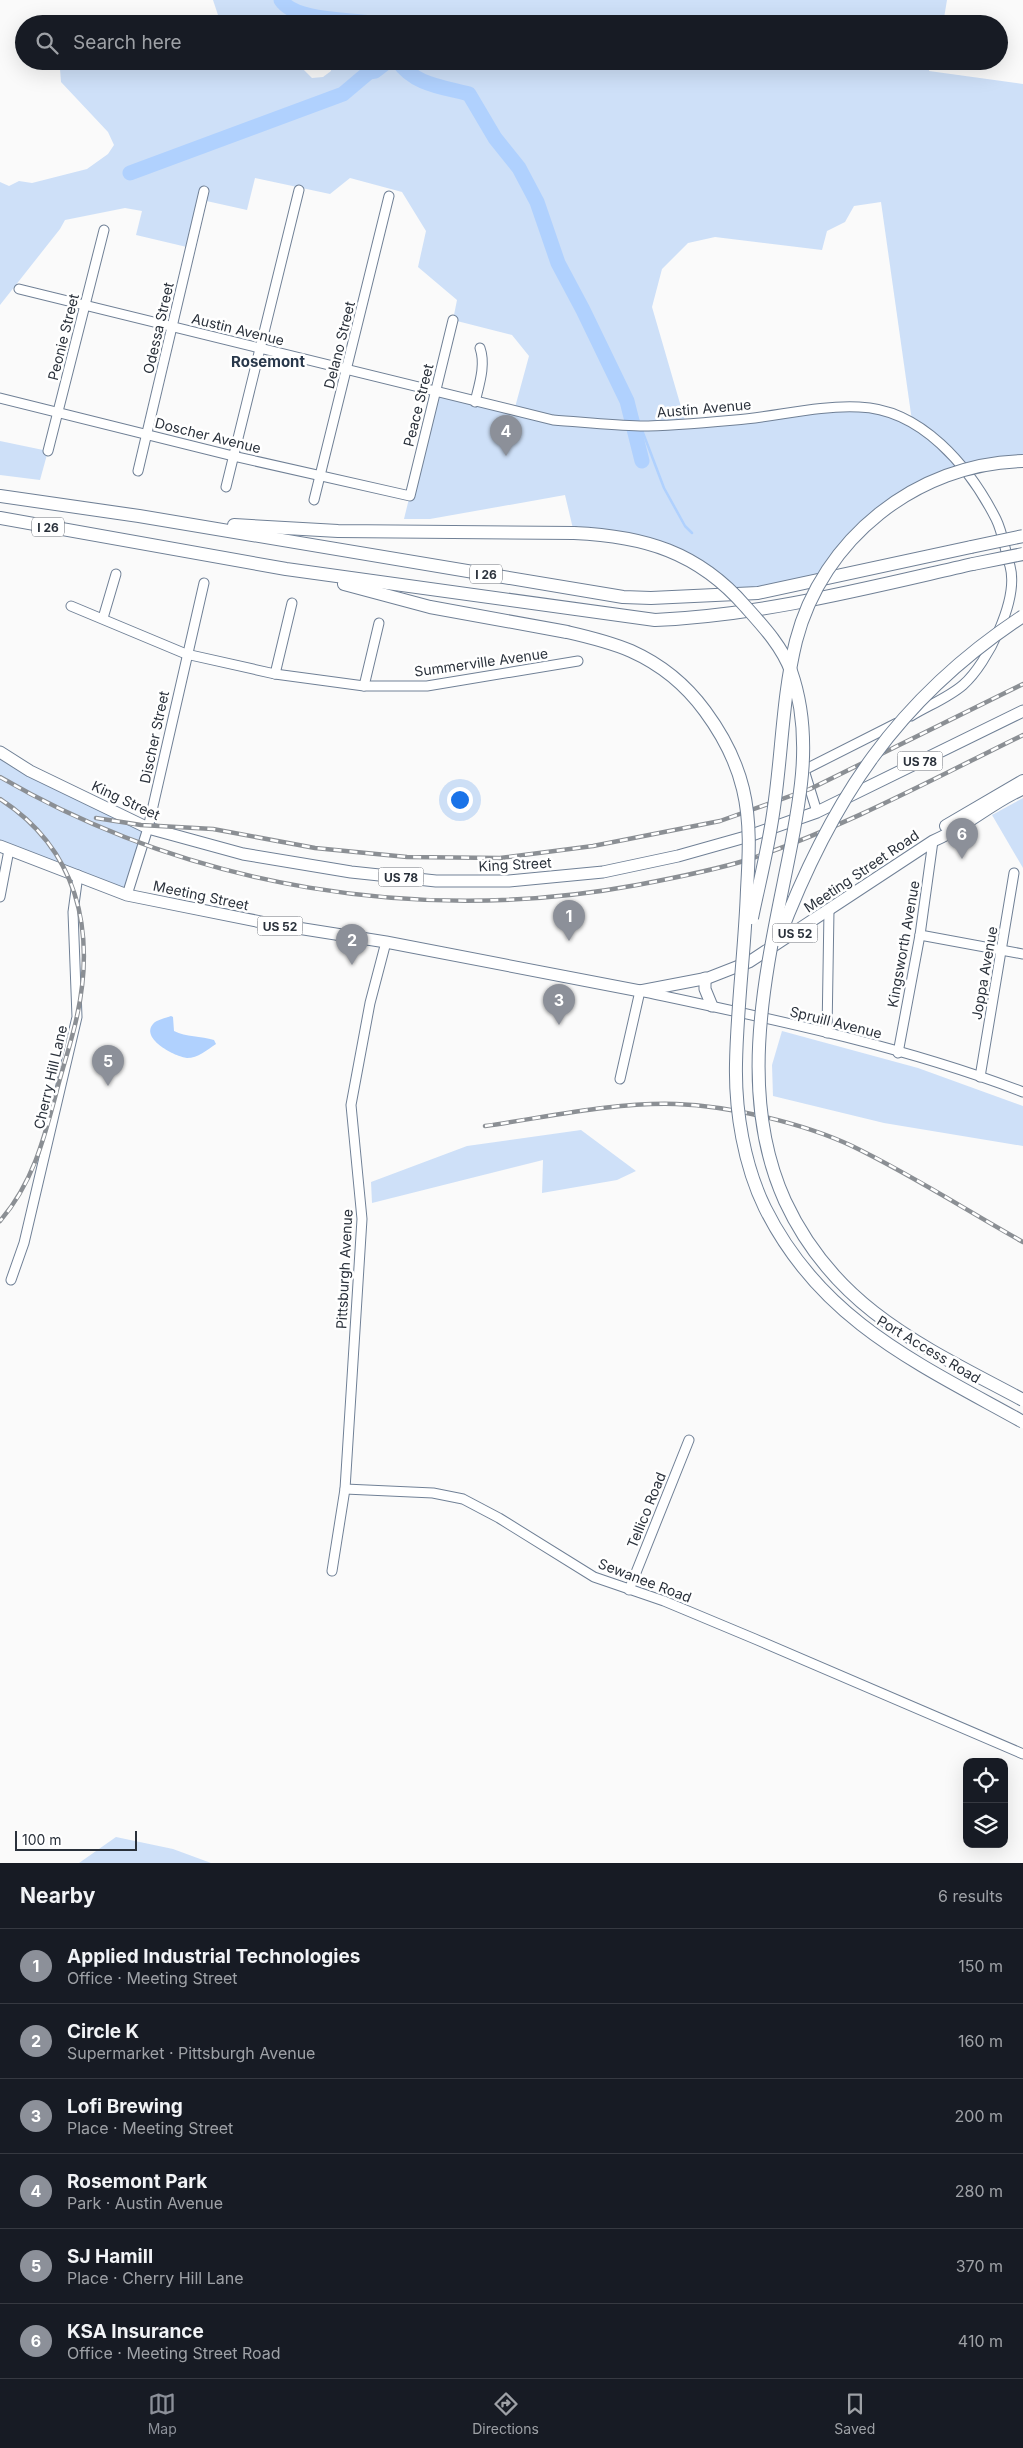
<!DOCTYPE html>
<meta charset="utf-8">
<style>
body{margin:0;font-family:Inter,sans-serif;background:#20242c;color:#f1f3f6}
.controls{position:absolute;right:15px;bottom:15px;display:grid;overflow:hidden;border-radius:10px;box-shadow:0 5px 20px #0002}
.controls button{width:45px;height:45px;display:grid;place-items:center;padding:0;border:0;border-bottom:1px solid #363941;background:#171b24;color:#f1f3f6;font:25px sans-serif}
.scale{position:absolute;left:15px;bottom:12px;width:122px;box-sizing:border-box;padding-left:5px;border:2px solid #2a313b;border-top:0;font-size:14px;line-height:18px;white-space:nowrap;color:#2a313b;-webkit-text-stroke:4px #fff;paint-order:stroke}
.you{position:absolute;left:459px;top:799px;width:18px;height:18px;margin:-12px;border:4px solid #fff;border-radius:50%;background:#1a73e8;box-shadow:0 0 0 8px #1a73e833}
.badge{display:grid;place-items:center;width:32px;height:32px;border-radius:50%;background:#8c9099;color:#fff;font-size:16px;font-weight:700}
.pin{position:absolute;translate:-50% -41px;filter:drop-shadow(0 1px 2px #0008)}
.pin::after{content:'';position:absolute;top:26px;width:18px;height:15px;background:inherit;clip-path:polygon(0 0,100% 0,50% 100%)}
.list{margin:0;padding:0;list-style:none}
h2{display:flex;justify-content:space-between;align-items:center;height:65px;margin:0;padding:0 20px;font-size:21px}
h2 small{font-size:16px;font-weight:400;color:#9ea1a6}
.list li{display:grid;grid-template-columns:32px 1fr auto;gap:15px;align-items:center;box-sizing:border-box;height:75px;padding:0 20px;border-top:1px solid #363941}
.list b{display:block;font-size:19px;white-space:nowrap}
.list p{margin:0;font-size:16px;white-space:nowrap;color:#9ea1a6}
.list em{font-size:16px;font-style:normal;color:#9ea1a6}
.icon{flex:none;width:28px;height:28px;fill:none;stroke:currentColor;stroke-width:2;stroke-linecap:round;stroke-linejoin:round}
.map{position:relative;flex:none;width:1023px;height:1863px;overflow:hidden}
.search{position:absolute;background:#171b24;box-shadow:0 5px 20px #0002;left:15px;right:15px;top:15px;height:55px;display:flex;align-items:center;gap:12px;box-sizing:border-box;padding:0 18px;border-radius:28px;color:#9ea1a6;font-size:19px}
.sheet{height:515px;background:#171b24}
nav{display:flex;justify-content:space-around;align-items:center;box-sizing:border-box;height:70px;border-top:1px solid #363941;background:#171b24;font-size:14px;color:#9ea1a6}
nav a{display:grid;justify-items:center;gap:2px}
nav .on{color:#8c9099}
.map>svg:first-child{display:block}
</style>
<div class="map">
<svg width="1023" height="1863" viewBox="0 0 1023 1863">
<rect width="100%" height="100%" fill="#fafafa"/>
<g fill="#cee0f8" fill-rule="evenodd">
<path d="M213,0H947L943,24H214L218,15Z"/>
<path d="M64,61H229V64L284,61L300,66L312,78L323,77L331,71V64L325,61H930L929,71L1023,84V461L990,464L894,502L821,579L734,594L688,559L574,533L565,495L430,519H404L435,392L514,411L529,356L512,335L453,320L457,300L418,267L426,231L402,192L350,178L330,194L255,178L247,210L202,200L191,248L136,235L142,211L125,208L65,220L60,229L0,305V182L9,186L19,181L32,183L87,169L108,154L114,145L108,132L61,82L60,69ZM881,202L912,421L860,407L686,424L652,307L662,269L688,243L715,237L822,250L827,231L845,222L854,206Z"/>
<path d="M0,441L48,451L40,480L0,475Z"/>
<path d="M0,752L148,828L127,895L0,846Z"/>
<path d="M1023,798V868L992,815Z"/>
<path d="M782,1031L918,1068L1023,1106V1146L884,1123L773,1096L772,1065Z"/>
<path d="M581,1130L636,1171L617,1180L542,1193L543,1160L372,1203L371,1182L467,1146Z"/>
<path d="M116,1837L173,1849L211,1863H79Z"/>
</g>
<path fill="#b0d1fe" d="M171,1016L173,1017L174,1031C186,1037 201,1036 214,1040L216,1044C207,1050 198,1058 187,1058C176,1057 140,1039 153,1024C156,1020 166,1018 171,1016Z"/>
<g fill="none" stroke-linecap="round" stroke-linejoin="round">
<path stroke="#b0d1fe" stroke-width="2.5" d="M530,198L606,346L637,417L664,488L685,526L692,533"/>
<g stroke="#b0d1fe" stroke-width="15">
<path d="M281,0C295,22 353,19 376,24"/>
<path d="M398,61C414,85 444,87 469,94L495,138L519,168L537,202L558,263L583,310L627,401L642,461"/>
<path d="M130,173L343,94L369,72L375,71L388,61"/>
</g>
<defs>
<g id="minor">
<path d="M19,289L553,420C582,422 611,425 640,426C672,426 703,423 735,420C776,417 817,405 859,407C921,409 969,466 996,519C1003,533 1005,551 1010,566C1019,599 988,663 963,685C948,698 927,706 911,716"/>
<path d="M0,398L233,456L410,496L453,320"/>
<path d="M475,402C479,385 486,365 480,348"/>
<path d="M48,451L104,230"/>
<path d="M138,471L204,191"/>
<path d="M226,487L299,190"/>
<path d="M314,500L389,196"/>
<path d="M71,606L186,654L275,674L364,686H427L578,661"/>
<path d="M103,618L116,574"/>
<path d="M275,674L292,603"/>
<path d="M364,686L379,623"/>
<path d="M817,812L804,770L897,723"/>
<path d="M127,895L148,828L204,583"/>
<path d="M0,897L9,850"/>
<path d="M920,935L1023,954"/>
<path d="M827,1033L829,910"/>
<path d="M898,1053L920,935L933,841"/>
<path d="M980,1077L1014,873"/>
<path d="M620,1079L640,991C767,1018 901,1045 1023,1092"/>
<path d="M11,1280L24,1243L77,1017L73,912L78,875"/>
<path d="M345,1489L433,1493L463,1499L499,1518L594,1577L664,1601L755,1639L1023,1754"/>
<path d="M332,1571L345,1489L362,1219L351,1105L370,1003L386,942"/>
<path d="M629,1590L689,1440"/>
</g>
<g id="major">
<path d="M0,752L30,771L148,828L243,854L351,872L436,881H509L603,872L678,856L749,836L817,812L1023,711"/>
<path d="M0,846L127,895L266,923L386,942L640,991L708,978L749,962L933,841C965,828 991,803 1023,789"/>
<path d="M705,978V989L712,1006"/>
</g>
<g id="highway">
<path d="M0,496L139,516L623,597L651,598L758,593L971,547"/>
<path d="M0,518L286,569L655,620C764,615 867,588 973,564"/>
<path d="M234,525L338,531L574,533"/>
<path d="M344,584L430,607L567,632"/>
<path d="M946,826L1023,781"/>
</g>
</defs>
<use href="#minor" stroke="#708096" stroke-width="11"/>
<use href="#major" stroke="#708096" stroke-width="13"/>
<use href="#highway" stroke="#708096" stroke-width="14"/>
<use href="#minor" stroke="#fff" stroke-width="9"/>
<use href="#major" stroke="#fff" stroke-width="11"/>
<use href="#highway" stroke="#fff" stroke-width="12"/>
<defs>
<g id="rail">
<path d="M0,777C191,888 421,925 637,885C674,878 711,871 747,860C843,828 933,779 1023,735"/>
<path d="M0,799C77,849 96,929 77,1016C72,1040 64,1063 58,1086C45,1135 34,1182 0,1221"/>
<path d="M96,818L141,825L213,829L315,848L407,857L500,858L593,846L720,821L810,789L1023,684"/>
<path d="M485,1126C548,1117 613,1102 676,1104C730,1106 803,1123 852,1146C910,1174 966,1210 1023,1242"/>
</g>
</defs>
<use href="#rail" stroke="#8b8f94" stroke-width="4.5"/>
<use href="#rail" stroke="#fff" stroke-width="2.5" stroke-dasharray="8" stroke-linecap="butt"/>
<defs>
<g id="highway-bridge">
<path d="M574,533C644,536 698,552 745,606C762,625 782,646 791,671C813,734 801,797 788,861C766,971 736,1093 785,1201C835,1309 924,1347 1023,1400"/>
<path d="M971,547L1023,536"/>
<path d="M973,564L1023,554"/>
<path d="M567,632C589,637 610,642 631,651C660,664 686,685 705,711C722,734 736,760 743,789C751,822 749,856 747,890C745,948 737,1006 736,1064C735,1111 744,1165 765,1208C821,1321 919,1364 1023,1422"/>
<path d="M752,918C759,884 768,849 773,814C782,757 782,698 796,641C822,539 917,463 1023,461"/>
<path d="M778,940C831,800 897,699 1023,616"/>
</g>
</defs>
<use href="#highway-bridge" stroke="#708096" stroke-width="14" stroke-linecap="butt"/>
<use href="#highway-bridge" stroke="#fff" stroke-width="12"/>
</g>
<g text-anchor="middle" dominant-baseline="central" stroke-width="5" stroke-linejoin="round" paint-order="stroke">
<g fill="#fff" stroke="#6a6f76" stroke-width="1">
<rect x="32" y="517.5" width="32" height="19" rx="4"/>
<rect x="470" y="564.5" width="32" height="19" rx="4"/>
<rect x="897.5" y="751.5" width="45" height="19" rx="4"/>
<rect x="378.5" y="867.5" width="45" height="19" rx="4"/>
<rect x="257.5" y="916.5" width="45" height="19" rx="4"/>
<rect x="772.5" y="923.5" width="45" height="19" rx="4"/>
</g>
<g font-size="12" font-weight="bold" fill="#2a313b">
<text x="48" y="527">I 26</text>
<text x="486" y="574">I 26</text>
<text x="920" y="761">US 78</text>
<text x="401" y="877">US 78</text>
<text x="280" y="926">US 52</text>
<text x="795" y="933">US 52</text>
</g>
<g font-size="14" fill="#2a313b" stroke="#fff">
<text transform="translate(158 328) rotate(-77)">Odessa Street</text>
<text transform="translate(238 329) rotate(14)">Austin Avenue</text>
<text transform="translate(63 337) rotate(-76)">Peonie Street</text>
<text transform="translate(339 345) rotate(-76)">Delano Street</text>
<text transform="translate(418 405) rotate(-76)">Peace Street</text>
<text transform="translate(704 408) rotate(-5)">Austin Avenue</text>
<text transform="translate(208 435) rotate(14)">Doscher Avenue</text>
<text transform="translate(481 662) rotate(-8)">Summerville Avenue</text>
<text transform="translate(154 737) rotate(-78)">Discher Street</text>
<text transform="translate(126 800) rotate(25)">King Street</text>
<text transform="translate(515 864) rotate(-3)">King Street</text>
<text transform="translate(861 871) rotate(-34)">Meeting Street Road</text>
<text transform="translate(201 895) rotate(12)">Meeting Street</text>
<text transform="translate(903 944) rotate(-80)">Kingsworth Avenue</text>
<text transform="translate(984 973) rotate(-80)">Joppa Avenue</text>
<text transform="translate(836 1022) rotate(14)">Spruill Avenue</text>
<text transform="translate(50 1077) rotate(-77)">Cherry Hill Lane</text>
<text transform="translate(344 1269) rotate(-87)">Pittsburgh Avenue</text>
<text transform="translate(929 1349) rotate(31)">Port Access Road</text>
<text transform="translate(646 1510) rotate(-68)">Tellico Road</text>
<text transform="translate(645 1580) rotate(21)">Sewanee Road</text>
</g>
<g font-size="15" font-weight="bold" fill="#29384b" stroke="#fff">
<text x="268" y="361">Rosemont</text>
</g>
</g>
</svg>
<div class="controls">
<button><svg class="icon" aria-label="locate" viewBox="0 0 24 24"><circle cx="12" cy="12" r="6"/><path d="M12 2v4M12 18v4M2 12h4M18 12h4"/></svg></button>
<button><svg class="icon" aria-label="layers" viewBox="0 0 24 24"><path d="M12 4l9 5-9 5-9-5zM3 14l9 5 9-5"/></svg></button>
</div>
<div class="scale">100 m</div>
<div class="you"></div>
<div class="pin badge" style="left:569px;top:941px">1</div>
<div class="pin badge" style="left:352px;top:965px">2</div>
<div class="pin badge" style="left:559px;top:1025px">3</div>
<div class="pin badge" style="left:506px;top:456px">4</div>
<div class="pin badge" style="left:108px;top:1086px">5</div>
<div class="pin badge" style="left:962px;top:859px">6</div>
<div class="search"><svg class="icon" aria-label="search" viewBox="0 0 24 24"><circle cx="10" cy="10" r="6"/><path d="M15 15l6 6"/></svg>Search here</div>
</div>
<section class="sheet">
<h2>Nearby<small>6 results</small></h2>
<ul class="list">
<li><span class="badge">1</span><div><b>Applied Industrial Technologies</b><p>Office · Meeting Street</p></div><em>150 m</em></li>
<li><span class="badge">2</span><div><b>Circle K</b><p>Supermarket · Pittsburgh Avenue</p></div><em>160 m</em></li>
<li><span class="badge">3</span><div><b>Lofi Brewing</b><p>Place · Meeting Street</p></div><em>200 m</em></li>
<li><span class="badge">4</span><div><b>Rosemont Park</b><p>Park · Austin Avenue</p></div><em>280 m</em></li>
<li><span class="badge">5</span><div><b>SJ Hamill</b><p>Place · Cherry Hill Lane</p></div><em>370 m</em></li>
<li><span class="badge">6</span><div><b>KSA Insurance</b><p>Office · Meeting Street Road</p></div><em>410 m</em></li>
</ul>
</section>
<nav>
<a class="on"><svg class="icon" aria-label="map" viewBox="0 0 24 24"><path d="M3 6l6-2 6 2 6-2v14l-6 2-6-2-6 2zM9 4v14M15 6v14"/></svg>Map</a>
<a><svg class="icon" aria-label="directions" viewBox="0 0 24 24"><path d="M12 3l9 9-9 9-9-9zM9 14v-3h6M13 9l2 2-2 2"/></svg>Directions</a>
<a><svg class="icon" aria-label="saved" viewBox="0 0 24 24"><path d="M7 4h10v16l-5-4-5 4z"/></svg>Saved</a>
</nav>
